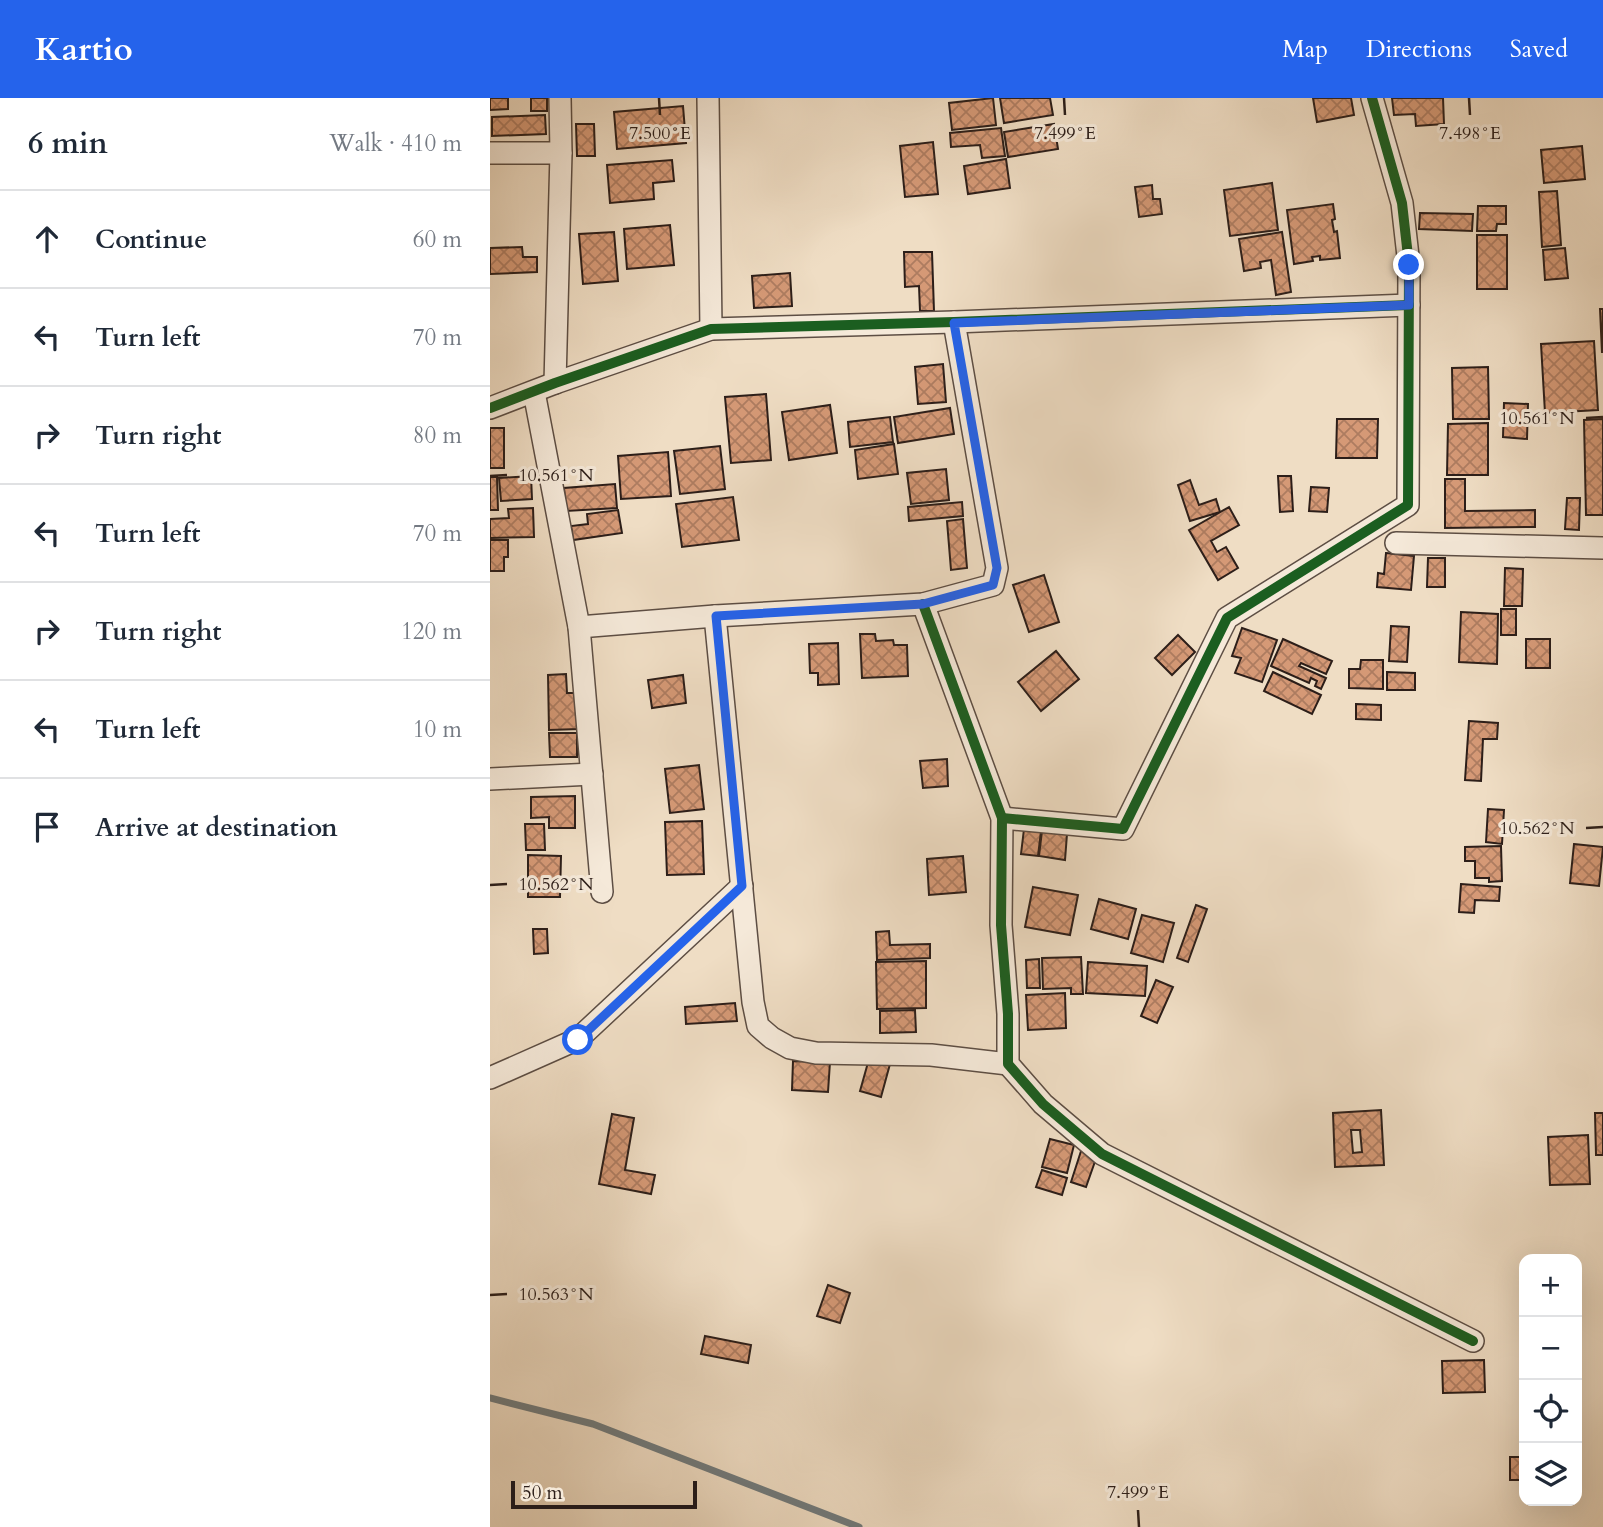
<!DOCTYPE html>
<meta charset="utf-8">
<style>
body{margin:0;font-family:Cardo,serif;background:#f2f2f3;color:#1f2937}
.controls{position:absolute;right:21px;bottom:21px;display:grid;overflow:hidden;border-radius:14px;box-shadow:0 7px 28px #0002}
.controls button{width:63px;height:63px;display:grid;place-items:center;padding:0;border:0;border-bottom:2px solid #e0e1e3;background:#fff;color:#1f2937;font:35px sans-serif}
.scale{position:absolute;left:21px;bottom:18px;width:186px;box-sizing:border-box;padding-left:7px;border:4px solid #2c1e19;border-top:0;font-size:19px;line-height:24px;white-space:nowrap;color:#2c1e19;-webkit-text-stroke:5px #f5e9d9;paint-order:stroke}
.stop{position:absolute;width:21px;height:21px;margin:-16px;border:5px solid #2563eb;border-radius:50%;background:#fff}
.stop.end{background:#2563eb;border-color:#fff;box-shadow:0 2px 7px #0008}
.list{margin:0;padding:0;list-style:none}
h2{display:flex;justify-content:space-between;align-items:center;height:91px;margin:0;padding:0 28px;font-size:30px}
h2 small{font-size:23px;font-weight:400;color:#747a83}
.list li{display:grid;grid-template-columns:46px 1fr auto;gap:21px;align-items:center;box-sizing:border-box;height:98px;padding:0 28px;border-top:2px solid #e0e1e3}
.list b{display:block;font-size:26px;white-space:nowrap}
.list em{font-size:23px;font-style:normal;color:#747a83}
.icon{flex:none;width:38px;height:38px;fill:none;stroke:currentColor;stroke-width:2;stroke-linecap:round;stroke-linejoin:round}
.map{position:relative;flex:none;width:1113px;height:1429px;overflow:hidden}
header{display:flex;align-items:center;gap:42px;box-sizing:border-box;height:98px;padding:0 35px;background:#2563eb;color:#fff}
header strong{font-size:33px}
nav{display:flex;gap:38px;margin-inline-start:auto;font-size:24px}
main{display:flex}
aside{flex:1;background:#fff}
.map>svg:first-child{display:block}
</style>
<header>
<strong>Kartio</strong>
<nav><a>Map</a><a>Directions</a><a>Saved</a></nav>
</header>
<main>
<aside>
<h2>6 min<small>Walk · 410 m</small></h2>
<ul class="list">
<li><svg class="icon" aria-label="ahead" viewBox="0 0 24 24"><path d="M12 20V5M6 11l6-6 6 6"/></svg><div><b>Continue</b></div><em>60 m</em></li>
<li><svg class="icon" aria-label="left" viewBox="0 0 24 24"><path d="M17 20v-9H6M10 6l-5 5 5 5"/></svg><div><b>Turn left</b></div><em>70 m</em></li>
<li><svg class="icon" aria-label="right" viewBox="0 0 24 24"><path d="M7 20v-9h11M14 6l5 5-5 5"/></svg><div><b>Turn right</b></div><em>80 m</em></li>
<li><svg class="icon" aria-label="left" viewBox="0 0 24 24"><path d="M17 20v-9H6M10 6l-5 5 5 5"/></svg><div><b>Turn left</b></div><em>70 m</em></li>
<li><svg class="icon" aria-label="right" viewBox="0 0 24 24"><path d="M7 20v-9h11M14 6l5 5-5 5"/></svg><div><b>Turn right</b></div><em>120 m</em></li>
<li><svg class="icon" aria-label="left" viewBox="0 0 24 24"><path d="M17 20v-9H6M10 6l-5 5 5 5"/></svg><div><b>Turn left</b></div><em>10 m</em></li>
<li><svg class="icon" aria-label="arrive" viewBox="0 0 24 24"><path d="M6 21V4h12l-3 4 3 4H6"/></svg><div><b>Arrive at destination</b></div></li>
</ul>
</aside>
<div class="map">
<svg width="1113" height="1429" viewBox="0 0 1113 1429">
<defs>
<pattern id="building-cross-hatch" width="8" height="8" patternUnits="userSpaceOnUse" patternTransform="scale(1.75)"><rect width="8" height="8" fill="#d59976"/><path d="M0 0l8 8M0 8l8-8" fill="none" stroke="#ad7c60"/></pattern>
</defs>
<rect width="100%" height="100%" fill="#efddc4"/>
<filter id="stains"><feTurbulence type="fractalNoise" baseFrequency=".00286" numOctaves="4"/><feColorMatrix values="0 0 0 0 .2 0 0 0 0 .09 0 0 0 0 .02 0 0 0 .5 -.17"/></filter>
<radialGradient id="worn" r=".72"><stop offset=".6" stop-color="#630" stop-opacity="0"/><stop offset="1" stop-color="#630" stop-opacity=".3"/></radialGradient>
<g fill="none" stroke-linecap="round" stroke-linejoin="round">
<path stroke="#717b7d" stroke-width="7" d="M0,1300L103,1326L369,1429"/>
</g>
<g fill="url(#building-cross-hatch)" stroke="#2c1e19" stroke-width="2" fill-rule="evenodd">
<path d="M0,0H18V11L0,12Z"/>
<rect x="41" y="0" width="16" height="13"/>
<path d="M503,0L506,27L462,32L459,5Z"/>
<path d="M510,0H560L563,17L514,25Z"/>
<path d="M823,0H861L864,17L827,24Z"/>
<path d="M902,0H953L954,26L926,28L925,16L904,17Z"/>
<path d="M193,8L196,45L127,51L124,14Z"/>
<path d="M55,17L56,36L2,38V19Z"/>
<path d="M86,26H104L105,58H87Z"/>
<path d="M564,26L568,51L518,59L514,34Z"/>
<path d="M511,30L515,58L492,60L490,47L461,49L460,35Z"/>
<path d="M443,44L448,96L415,99L410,48Z"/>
<path d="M1092,48L1095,81L1054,85L1051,52Z"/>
<path d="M516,61L520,90L478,96L474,68Z"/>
<path d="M182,62L184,83L163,85L164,101L120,105L117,67Z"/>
<path d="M782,85L788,132L740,138L734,92Z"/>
<path d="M662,87L663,101H670L672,116L649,119L645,89Z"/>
<path d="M1067,93L1071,147L1052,149L1049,94Z"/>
<path d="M843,106L845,121L842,122L844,134L847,133L850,160L830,162V158L822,159L823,163L804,166L797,112Z"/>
<path d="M988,108H1016V126H1007L1006,133H987Z"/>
<path d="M930,115L983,116L982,133L929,131Z"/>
<path d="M180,127L184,167L137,171L134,131Z"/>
<path d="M124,134L128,183L93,186L89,136Z"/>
<path d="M792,134L801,194L786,197L781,162L770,164L771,170L754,173L749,141Z"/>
<rect x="987" y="137" width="30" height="54"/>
<path d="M32,149L33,159H47V174L0,176V150Z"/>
<path d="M1075,150L1078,180L1055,182L1053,152Z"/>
<path d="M414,154H442L444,213H430L429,188L415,189Z"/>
<path d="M300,175L302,208L264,210L262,178Z"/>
<path d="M1110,211H1113L1112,255Z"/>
<path d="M1104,243L1108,312L1055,315L1051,246Z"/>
<path d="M453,266L456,304L428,306L425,269Z"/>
<path d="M998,269L999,321H963L962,270Z"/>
<path d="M276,296L281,362L241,365L235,299Z"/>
<path d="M1014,305L1038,306L1037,341L1013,339Z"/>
<path d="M340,307L347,355L299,362L292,314Z"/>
<path d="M460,310L464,336L408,345L404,319Z"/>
<path d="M400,319L403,344L360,349L358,324Z"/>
<path d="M847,321H888L887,360H846Z"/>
<path d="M1113,321V417H1096L1094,322Z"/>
<path d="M998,325V377H957L958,326Z"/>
<rect x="0" y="330" width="14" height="40"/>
<path d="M404,346L408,376L368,381L365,352Z"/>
<path d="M230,348L235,391L190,396L184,353Z"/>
<path d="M178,354L181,398L131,401L128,358Z"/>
<path d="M456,371L459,402L421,406L417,375Z"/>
<path d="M41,378L42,401L11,403L9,380Z"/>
<path d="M788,378H801L803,413L790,414Z"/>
<path d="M0,379H7L8,412H0Z"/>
<path d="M955,381H975V413L1045,412V429L955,430Z"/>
<path d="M700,382L709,407L726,401L730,414L700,423L688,387Z"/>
<path d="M125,386L127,410L76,413L74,390Z"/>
<path d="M821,389L839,390L837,414L819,413Z"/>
<path d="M243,399L249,442L192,449L186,406Z"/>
<path d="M1077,400H1090L1089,432L1075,431Z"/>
<path d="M472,404L473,418L419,423L418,409Z"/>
<path d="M739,409L749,427L721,443L727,454L736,449L748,470L728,482L699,432Z"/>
<path d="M43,410L44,439L0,440V421L19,420L18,411Z"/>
<path d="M128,412L132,435L83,442L81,428L98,426L97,416Z"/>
<path d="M473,421L477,470L461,472L457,423Z"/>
<path d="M0,442H18V459H14V473H0Z"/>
<path d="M896,455L924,458L921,492L887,489L888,475L894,476Z"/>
<path d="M938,460H955V489H937Z"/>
<path d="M1015,470L1033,471L1032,508H1014Z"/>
<path d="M554,477L569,524L539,534L523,487Z"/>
<rect x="1011" y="511" width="15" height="26"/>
<path d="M971,514L1008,516L1007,566L969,564Z"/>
<path d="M901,528L919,529L917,564L899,563Z"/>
<path d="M752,530L787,542L772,584L745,575L751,560L742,558Z"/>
<path d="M370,536H385L386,543L403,542L404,547H417L418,578L372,580Z"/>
<path d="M688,537L705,554L682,577L665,560Z"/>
<path d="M793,541L842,563L836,576L811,565L809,568L836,580L831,591L825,588L827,583L821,580L819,585L781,568Z"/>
<rect x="1036" y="541" width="24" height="29"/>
<path d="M348,545L349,586L328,587V575H320L319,546Z"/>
<path d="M566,553L589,581L551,613L528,584Z"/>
<path d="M871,562H893V591L859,590V571H870Z"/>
<path d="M783,574L831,597L822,616L774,593Z"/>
<path d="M897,574L925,575V592H897Z"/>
<path d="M76,576L77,595H88L89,631L59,632L58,577Z"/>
<path d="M193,577L196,605L162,610L158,582Z"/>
<path d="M866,606L891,607V622L866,621Z"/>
<path d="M979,623L1008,625L1007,641H993L991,683L975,682Z"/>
<path d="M59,635H87V659H60Z"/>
<path d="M457,661L458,688L433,690L430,663Z"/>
<path d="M209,667L214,711L180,715L175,671Z"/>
<path d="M85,698V730H59V719L41,720V699Z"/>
<path d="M998,711L1014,712L1012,746L996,744Z"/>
<path d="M212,723L214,776L177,777L175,724Z"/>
<path d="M35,726H54L55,752H36Z"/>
<path d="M534,731L551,733L548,758L531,756Z"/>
<path d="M552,733L577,736L575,762L549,758Z"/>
<path d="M1084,746L1113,749L1109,788L1080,785Z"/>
<path d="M1011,748L1012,783L999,784V780H985V763H975V749Z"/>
<path d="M38,757L71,758L70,799H38Z"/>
<path d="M473,758L476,794L439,797L437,761Z"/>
<path d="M971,786L1010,789L1009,803L985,802L984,815L969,814Z"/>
<path d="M543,789L588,797L580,837L535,829Z"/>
<path d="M609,801L646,811L638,841L601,831Z"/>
<path d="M706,807L717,811L698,864L687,860Z"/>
<path d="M652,817L684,825L673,864L641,855Z"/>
<path d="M43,831H57L58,855L44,856Z"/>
<path d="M399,833L400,847L440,846V860L387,862L386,834Z"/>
<path d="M591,859L593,896H581V890L553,891L552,860Z"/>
<path d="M549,861L550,890H537L536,862Z"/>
<path d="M436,863V910L387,911L386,864Z"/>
<path d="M598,864L657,868L655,898L596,895Z"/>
<path d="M666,882L683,889L667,925L651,918Z"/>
<path d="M575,895L576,930L538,932L536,897Z"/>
<path d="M245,905L247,923L196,926L195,909Z"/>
<path d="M425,912L426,934L390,935V913Z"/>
<path d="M379,961L400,966L391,999L370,993Z"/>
<path d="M303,963L340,964L338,994L302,992Z"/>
<path d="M891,1012L894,1067L845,1069L843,1015ZM861,1032H870L872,1054L863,1055Z"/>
<path d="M1105,1015H1113V1057H1106Z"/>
<path d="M122,1016L144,1020L135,1072L165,1077L161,1096L109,1086Z"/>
<path d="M1098,1037L1100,1086L1060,1087L1058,1039Z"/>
<path d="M560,1041L584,1047L577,1075L552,1069Z"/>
<path d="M592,1050L608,1055L596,1089L581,1084Z"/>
<path d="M552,1072L577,1080L572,1097L546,1089Z"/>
<path d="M338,1187L360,1195L350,1225L327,1218Z"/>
<path d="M215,1238L261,1247L258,1265L211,1256Z"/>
<path d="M994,1262L995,1294L953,1295L952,1263Z"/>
<rect x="1020" y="1359" width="14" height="23"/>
</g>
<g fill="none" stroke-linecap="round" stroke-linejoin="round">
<defs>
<g id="minor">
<path d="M218,0L221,231"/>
<path d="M0,55H71"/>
<path d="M65,285L71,55L70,0"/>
<path d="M44,294L89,529L112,794"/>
<path d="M0,310L65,285L221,231L464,224L919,207"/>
<path d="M906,445L1113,450"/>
<path d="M433,506L512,720L511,827L518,916V966L553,1006L612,1056L983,1243"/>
<path d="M225,518L263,904L268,928L282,940L300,950L326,955L441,957L518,966"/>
<path d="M89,529L225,518L433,506L503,487L507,470L464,224"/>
<path d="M0,681L102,676"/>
<path d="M512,720L633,731L737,520L918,407L919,167L912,105L882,0"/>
<path d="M0,980L88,941L252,788"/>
</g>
</defs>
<use href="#minor" stroke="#5d4e44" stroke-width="24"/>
<use href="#minor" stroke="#f5e9d9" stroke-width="21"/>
<defs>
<g id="cycleway">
<path d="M0,310L65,285L221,231L464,224L919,207"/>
<path d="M433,506L512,720L511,827L518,916V966L553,1006L612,1056L983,1243"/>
<path d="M512,720L633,731L737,520L918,407L919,167L912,105L882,0"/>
</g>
</defs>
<use href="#cycleway" stroke="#f5e9d9" stroke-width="15"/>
<use href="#cycleway" stroke="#1b5e20" stroke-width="10"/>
</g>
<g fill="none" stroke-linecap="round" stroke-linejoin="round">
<path stroke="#2563eb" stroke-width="9" d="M88,942L252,788L226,518L433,506L503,487L507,470L464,225L919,207V167"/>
</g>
<path fill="none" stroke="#2c1e19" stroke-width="2.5" d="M169,0L170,17M574,0L575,17M979,0L980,17M1096,320L1113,319M0,378L17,377M1096,730L1113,729M0,787L17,786M0,1197L17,1196M648,1412L649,1429"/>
<g font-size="18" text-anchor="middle" fill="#2c1e19" stroke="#f5e9d9" stroke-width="6" stroke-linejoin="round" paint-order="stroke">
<text x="170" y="41">7.500°E</text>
<text x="575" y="41">7.499°E</text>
<text x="980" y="41">7.498°E</text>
<text x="1047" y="326">10.561°N</text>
<text x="66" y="383">10.561°N</text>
<text x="1047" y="736">10.562°N</text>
<text x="66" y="792">10.562°N</text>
<text x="66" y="1202">10.563°N</text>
<text x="648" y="1400">7.499°E</text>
</g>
<rect width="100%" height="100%" filter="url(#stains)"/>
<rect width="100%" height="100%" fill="url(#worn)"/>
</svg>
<div class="controls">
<button>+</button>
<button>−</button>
<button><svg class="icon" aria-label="locate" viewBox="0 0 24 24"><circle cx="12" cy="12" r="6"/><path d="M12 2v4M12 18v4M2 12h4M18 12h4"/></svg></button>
<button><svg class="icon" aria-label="layers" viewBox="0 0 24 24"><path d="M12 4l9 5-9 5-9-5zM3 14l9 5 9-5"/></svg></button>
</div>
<div class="scale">50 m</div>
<div class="stop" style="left:88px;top:942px"></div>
<div class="stop end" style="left:919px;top:167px"></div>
</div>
</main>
